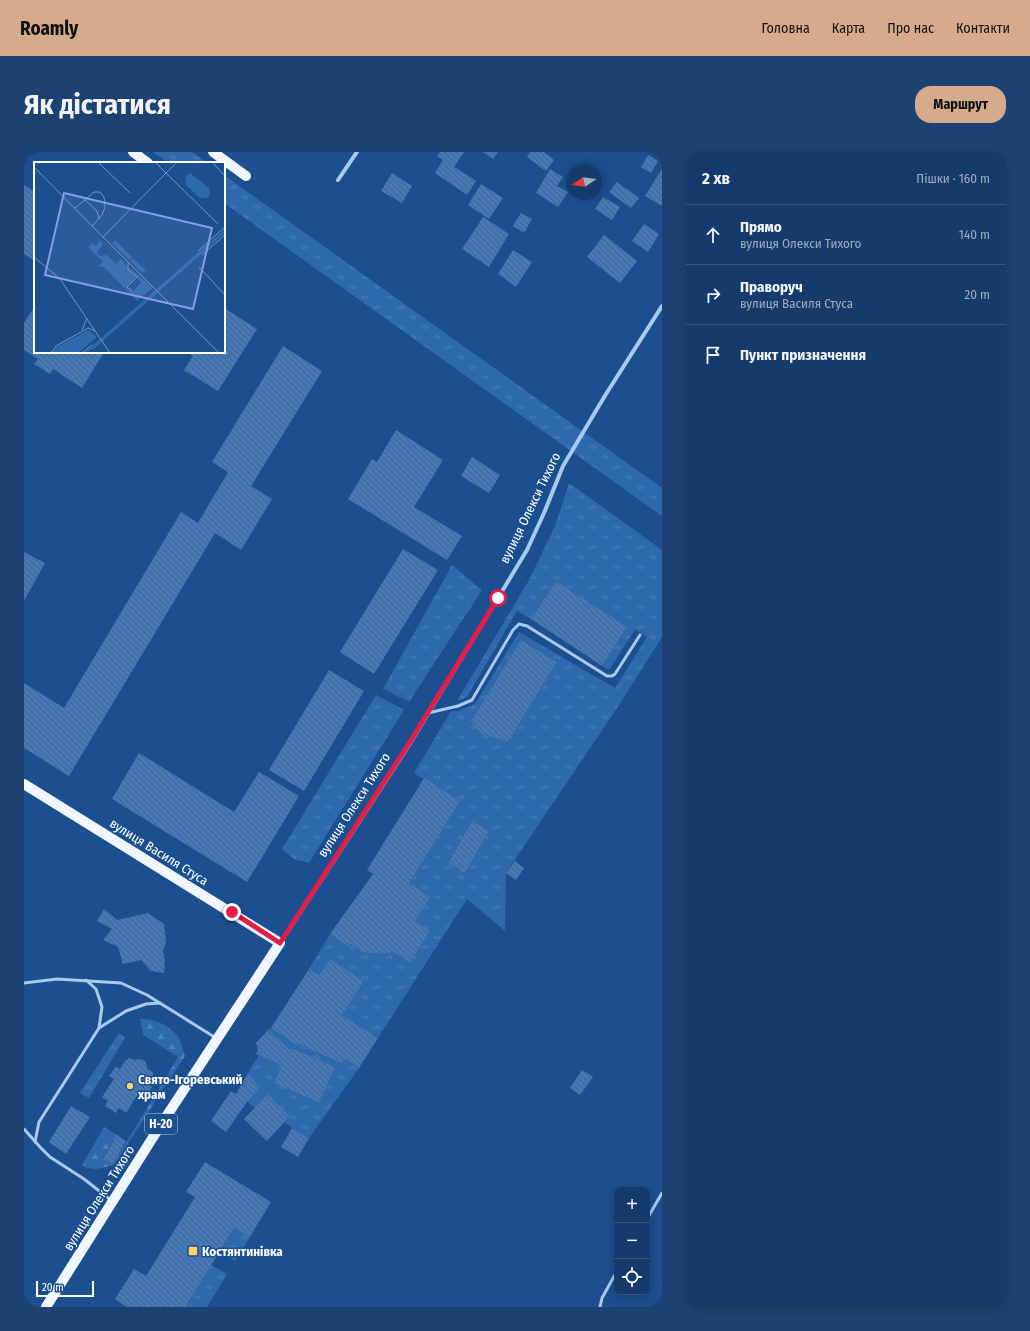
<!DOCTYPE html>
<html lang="uk">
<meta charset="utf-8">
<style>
body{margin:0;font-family:"Fira Sans Condensed",sans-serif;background:#1d4271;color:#f1f3f6}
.controls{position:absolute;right:12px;bottom:12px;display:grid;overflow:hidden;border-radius:8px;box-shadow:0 2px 10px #0003}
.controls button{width:36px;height:36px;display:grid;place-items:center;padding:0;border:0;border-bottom:1px solid #33557e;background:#143b6b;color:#f1f3f6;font:20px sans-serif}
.compass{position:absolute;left:542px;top:12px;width:36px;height:36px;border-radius:50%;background:#143b6b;box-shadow:0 2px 10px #0003;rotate:257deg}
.scale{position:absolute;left:12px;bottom:10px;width:58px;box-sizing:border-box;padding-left:4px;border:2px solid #fff;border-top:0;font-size:11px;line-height:14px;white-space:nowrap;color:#fff;-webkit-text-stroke:3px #1b4f8f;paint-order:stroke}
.stop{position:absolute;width:12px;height:12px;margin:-9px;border:3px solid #e11d48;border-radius:50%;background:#fff}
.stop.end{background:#e11d48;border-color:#fff;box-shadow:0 1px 4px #0008}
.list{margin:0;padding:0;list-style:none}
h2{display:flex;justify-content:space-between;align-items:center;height:52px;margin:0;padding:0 16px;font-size:17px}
h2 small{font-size:13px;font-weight:400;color:#9dadc1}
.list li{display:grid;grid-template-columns:26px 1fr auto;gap:12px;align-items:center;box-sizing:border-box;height:60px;padding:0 16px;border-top:1px solid #33557e}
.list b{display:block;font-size:15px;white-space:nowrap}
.list p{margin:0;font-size:13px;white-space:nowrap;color:#9dadc1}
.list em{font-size:13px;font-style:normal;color:#9dadc1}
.icon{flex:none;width:22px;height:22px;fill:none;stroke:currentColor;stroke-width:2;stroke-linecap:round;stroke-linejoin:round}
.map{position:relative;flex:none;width:638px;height:1155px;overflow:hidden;border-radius:16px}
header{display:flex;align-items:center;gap:24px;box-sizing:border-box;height:56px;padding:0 20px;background:#d6ab8b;color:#111}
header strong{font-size:19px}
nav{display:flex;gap:22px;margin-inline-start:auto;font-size:14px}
.intro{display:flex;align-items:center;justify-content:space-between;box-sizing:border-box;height:96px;padding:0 24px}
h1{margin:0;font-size:28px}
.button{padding:10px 18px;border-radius:16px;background:#d6ab8b;color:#111;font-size:14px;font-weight:700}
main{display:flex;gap:24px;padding:0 24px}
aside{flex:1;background:#143b6b;border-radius:16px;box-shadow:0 2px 10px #0003}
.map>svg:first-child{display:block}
</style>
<header>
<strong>Roamly</strong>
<nav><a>Головна</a><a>Карта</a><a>Про нас</a><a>Контакти</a></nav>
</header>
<div class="intro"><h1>Як дістатися</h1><a class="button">Маршрут</a></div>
<main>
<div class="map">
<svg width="638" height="1155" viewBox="0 0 638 1155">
<defs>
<pattern id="grass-tufts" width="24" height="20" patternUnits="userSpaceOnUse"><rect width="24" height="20" fill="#2e69ad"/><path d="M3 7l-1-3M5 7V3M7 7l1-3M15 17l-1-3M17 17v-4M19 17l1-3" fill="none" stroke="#4d80b9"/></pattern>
<pattern id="forest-firs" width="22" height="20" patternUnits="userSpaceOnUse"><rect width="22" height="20" fill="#2e69ad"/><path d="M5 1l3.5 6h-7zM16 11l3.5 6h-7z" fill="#4d80b9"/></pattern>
<pattern id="building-back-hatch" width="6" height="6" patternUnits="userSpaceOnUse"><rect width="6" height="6" fill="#4478b7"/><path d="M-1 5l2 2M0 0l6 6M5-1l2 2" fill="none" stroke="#486282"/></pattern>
</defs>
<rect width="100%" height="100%" fill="#1b4f8f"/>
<g fill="url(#grass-tufts)" fill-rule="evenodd">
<path d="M129,0H168L183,11H144Z"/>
<path d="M200,23L638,336V364L200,51Z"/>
<path d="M545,331L638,398V485L597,550L482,721L481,779L443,747L354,886L318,863L340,829L295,823L285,817L306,782L325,795L327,792L339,800L353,802L405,779L391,769L407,745L387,732H385L436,649L390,621L427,559H434L451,552L495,480L591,536L623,485L611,478L585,518L578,514L603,475L532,429L507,467L493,459L443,545L433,549L505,428L531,374ZM497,488L533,510L484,590L457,582L447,569ZM448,669L465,679L441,721L424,711Z"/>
<path d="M428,413L458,438L385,550L359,537Z"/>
<path d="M352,543L380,558L285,711L270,707L258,697Z"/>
<path d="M247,876L272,893L275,892L316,912L321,907L335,916L285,986L268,976L261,970L266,964L243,942L231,955L223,950L236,936L224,921L235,903L257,913L250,931L294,951L310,915L270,897H265L244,878Z"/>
<path d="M95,881L101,886L65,946L56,941Z"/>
<path d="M210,1076L226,1085L211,1109L196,1100Z"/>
<path d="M187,1113L203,1122L183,1155H164L162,1154Z"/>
</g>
<path fill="url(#forest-firs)" d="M116,867C131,867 143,872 153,883C157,888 159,898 161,904L90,1013C78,1016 69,1020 58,1013L80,975L93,983L79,1006L89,1012L154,905L119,883Z"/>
<g fill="url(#building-back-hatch)">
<path d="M416,0H440L430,15L432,16L452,29L443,43L411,21L419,8L413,4Z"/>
<path d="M459,0H474L469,7Z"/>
<path d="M506,0H520L530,8L522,19L503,5Z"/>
<path d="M624,3L634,9L627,21L617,15Z"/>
<path d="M526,17L539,25L533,34L544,40L534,55L512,41Z"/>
<path d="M638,17V54L621,44Z"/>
<path d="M368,21L388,34L378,51L357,39Z"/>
<path d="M593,30L615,46L607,56L585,40Z"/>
<path d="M457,32L479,46L465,67L444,53Z"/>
<path d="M0,33L11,40V109L0,102Z"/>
<path d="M579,45L596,55L588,68L571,57Z"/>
<path d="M497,61L508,67L500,81L489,74Z"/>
<path d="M459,65L485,82L465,115L438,97Z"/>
<path d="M620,72L635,82L624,100L608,89Z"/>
<path d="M580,83L613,109L596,131L563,105Z"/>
<path d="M489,98L508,110L492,135L474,122Z"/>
<path d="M11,154V200H80L58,236L29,217L26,222L10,212L14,207L0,198V171Z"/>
<path d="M200,156L233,177L194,239L160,218L169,204L163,200H200Z"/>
<path d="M259,194L298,219L227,334L248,347L217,398L191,381L45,624L0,596V531L40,556L157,360L174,371L204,320L188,310Z"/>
<path d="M372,278L419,308L390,355L438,384L423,408L324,347L348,307L353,310Z"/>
<path d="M448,305L476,323L465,341L437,324Z"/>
<path d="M379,397L414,418L350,522L316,500Z"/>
<path d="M0,400L21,411L0,449Z"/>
<path d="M532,429L603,475L578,514L507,467Z"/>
<path d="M497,488L533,510L484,590L457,582L447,569Z"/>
<path d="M305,518L340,539L280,639L245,618Z"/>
<path d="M115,601L210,660L235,620L275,644L223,730L88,647Z"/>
<path d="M400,626L436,649L385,732H387L407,745L391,769L406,779L386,810L370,800L353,802L339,800L327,792L325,795L306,782L349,722L343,718Z"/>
<path d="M448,669L465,679L441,721L424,711Z"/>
<path d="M491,709L500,716L492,728L482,721Z"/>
<path d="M80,757L93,768L124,761L140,772L142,790L139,799L141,809L140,821L127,819L117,808L99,812L94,795L79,788L88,777L73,769Z"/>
<path d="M306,807L340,829L318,863L354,886L335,916L321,907L317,912L275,892L272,893L247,876L285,817L295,823Z"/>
<path d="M244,878L265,897H270L311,915L295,951L250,931L257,913L232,902L234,897L232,891Z"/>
<path d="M105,906L111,908L116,907L121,909L123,913V917L127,919L129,921L128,927L125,932L128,935L121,946L114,942L102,961L95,956L92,961L81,954L84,949L78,945L90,927L85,924L92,914L96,917L101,909Z"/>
<path d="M558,918L569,925L556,943L546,936Z"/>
<path d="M224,921L236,936L223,950L202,980L187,969L207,939L212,942Z"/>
<path d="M243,942L266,964L243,989L220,967Z"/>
<path d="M47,954L66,965L42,1002L25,990Z"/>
<path d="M268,976L285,986L274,1005L257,995Z"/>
<path d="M93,983L102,989L89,1012L79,1007Z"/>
<path d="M181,1010L247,1050L226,1085L210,1076L162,1154L164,1155H103L91,1147L110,1117L122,1124L171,1045L162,1040Z"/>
</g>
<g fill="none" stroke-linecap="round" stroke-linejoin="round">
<g stroke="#a9c9ee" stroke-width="3">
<path d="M404,561L434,554L448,548L489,478L495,472L503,474L583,524H588L591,522L616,483"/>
<path d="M62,828L72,837L78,855L75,876"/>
<path d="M0,831L33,827L97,831L123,843L192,886"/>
<path d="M0,977L16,995L26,1005L60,1027L88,1049"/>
<path d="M11,990L15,970L75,876L102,859L122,852L136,851"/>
<path d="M623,1067L638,1041"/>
<path d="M576,1155L578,1146L593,1119"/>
</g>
<g stroke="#a9c9ee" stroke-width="4">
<path d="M314,28L333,0"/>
<path d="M257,790L385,593L474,446L503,398L520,361L539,314L582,242L638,154"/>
</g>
<g stroke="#f0f6ff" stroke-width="10">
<path d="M109,0L124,11"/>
<path d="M189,0L222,24"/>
<path d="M0,632L256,791L138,971L22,1155"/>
</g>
</g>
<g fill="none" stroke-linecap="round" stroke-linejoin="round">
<path stroke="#e11d48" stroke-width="5" d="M208,760L256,791L384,593L474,446"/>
</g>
<g fill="#ffd166" stroke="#1b4f8f" stroke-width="1.5">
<circle cx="106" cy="934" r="4"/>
<rect x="164" y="1094" width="10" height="10" rx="2"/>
</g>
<g text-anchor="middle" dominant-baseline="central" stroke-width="3" stroke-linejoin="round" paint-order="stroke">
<rect fill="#1b4f8f" stroke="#bbcadd" stroke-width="1" x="121" y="962" width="32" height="20" rx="3"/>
<g font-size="12" font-weight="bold" fill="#fff">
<text x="137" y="972">Н-20</text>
</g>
<g font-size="13" fill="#fff" stroke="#1b4f8f">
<text transform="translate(506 356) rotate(-64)">вулиця Олекси Тихого</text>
<text transform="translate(330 653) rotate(-57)">вулиця Олекси Тихого</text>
<text transform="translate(135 700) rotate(32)">вулиця Василя Стуса</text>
<text transform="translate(75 1046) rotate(-58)">вулиця Олекси Тихого</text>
</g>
<g font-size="13" font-weight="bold" fill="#fff" stroke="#1b4f8f" text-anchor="start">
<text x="114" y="927">Свято-Ігоревський<tspan x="114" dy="15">храм</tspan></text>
<text x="178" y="1099">Костянтинівка</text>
</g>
</g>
<g transform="translate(10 10)">
<rect width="191" height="191" fill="#1b4f8f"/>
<path d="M191,67V71L61,186L50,191ZM65,78L69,82L63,91L66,94L73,93L82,102L87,97L102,115L92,125L97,131L95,124L99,129L107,121L95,105L119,126L103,139L71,106L64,104L69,100L54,85L58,81L62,84ZM81,78L98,95L95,98L78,81ZM98,96L112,108L108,111L96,99ZM54,168L63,175L44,191H18L23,185Z" fill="#2e69ad"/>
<path d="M156,11L175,26L176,32L173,36H166L152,23L151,15Z" fill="#2e69ad"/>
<path fill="none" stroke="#7695bc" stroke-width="1" d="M64,0L96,31M121,0L132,11L143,0M178,0L191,14M0,5L69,75L132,11L184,62M51,38L63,49L65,57M41,46L60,30H66L70,35L71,45L68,53L58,64M69,75L185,191M164,89L191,65M168,93L191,73M0,95L26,117L61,169M94,101V107L103,115L93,125L98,130M165,105L191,133M48,168L53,156M17,191L22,184L54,166L61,169L76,191M48,191L58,183"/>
<path fill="#839eea" fill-opacity="0.15" stroke="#839eea" stroke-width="2" d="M30,31L178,66L159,147L11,113Z"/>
<rect width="191" height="191" fill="none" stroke="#fff" stroke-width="2"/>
</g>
</svg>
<div class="controls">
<button>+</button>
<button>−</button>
<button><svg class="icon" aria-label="locate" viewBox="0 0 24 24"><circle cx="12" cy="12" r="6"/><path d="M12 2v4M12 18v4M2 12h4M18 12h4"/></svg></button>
</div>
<svg class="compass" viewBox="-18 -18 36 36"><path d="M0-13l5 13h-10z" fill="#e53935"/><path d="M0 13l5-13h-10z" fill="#9dadc1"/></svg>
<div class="scale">20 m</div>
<div class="stop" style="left:474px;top:446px"></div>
<div class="stop end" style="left:208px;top:760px"></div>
</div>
<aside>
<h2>2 хв<small>Пішки · 160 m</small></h2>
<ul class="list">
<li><svg class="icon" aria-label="ahead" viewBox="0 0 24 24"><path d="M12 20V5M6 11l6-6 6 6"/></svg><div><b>Прямо</b><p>вулиця Олекси Тихого</p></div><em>140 m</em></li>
<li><svg class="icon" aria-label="right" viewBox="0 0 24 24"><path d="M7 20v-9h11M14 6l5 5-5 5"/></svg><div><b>Праворуч</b><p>вулиця Василя Стуса</p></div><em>20 m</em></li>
<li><svg class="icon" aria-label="arrive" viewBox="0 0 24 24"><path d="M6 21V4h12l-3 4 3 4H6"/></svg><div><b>Пункт призначення</b></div></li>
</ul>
</aside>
</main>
